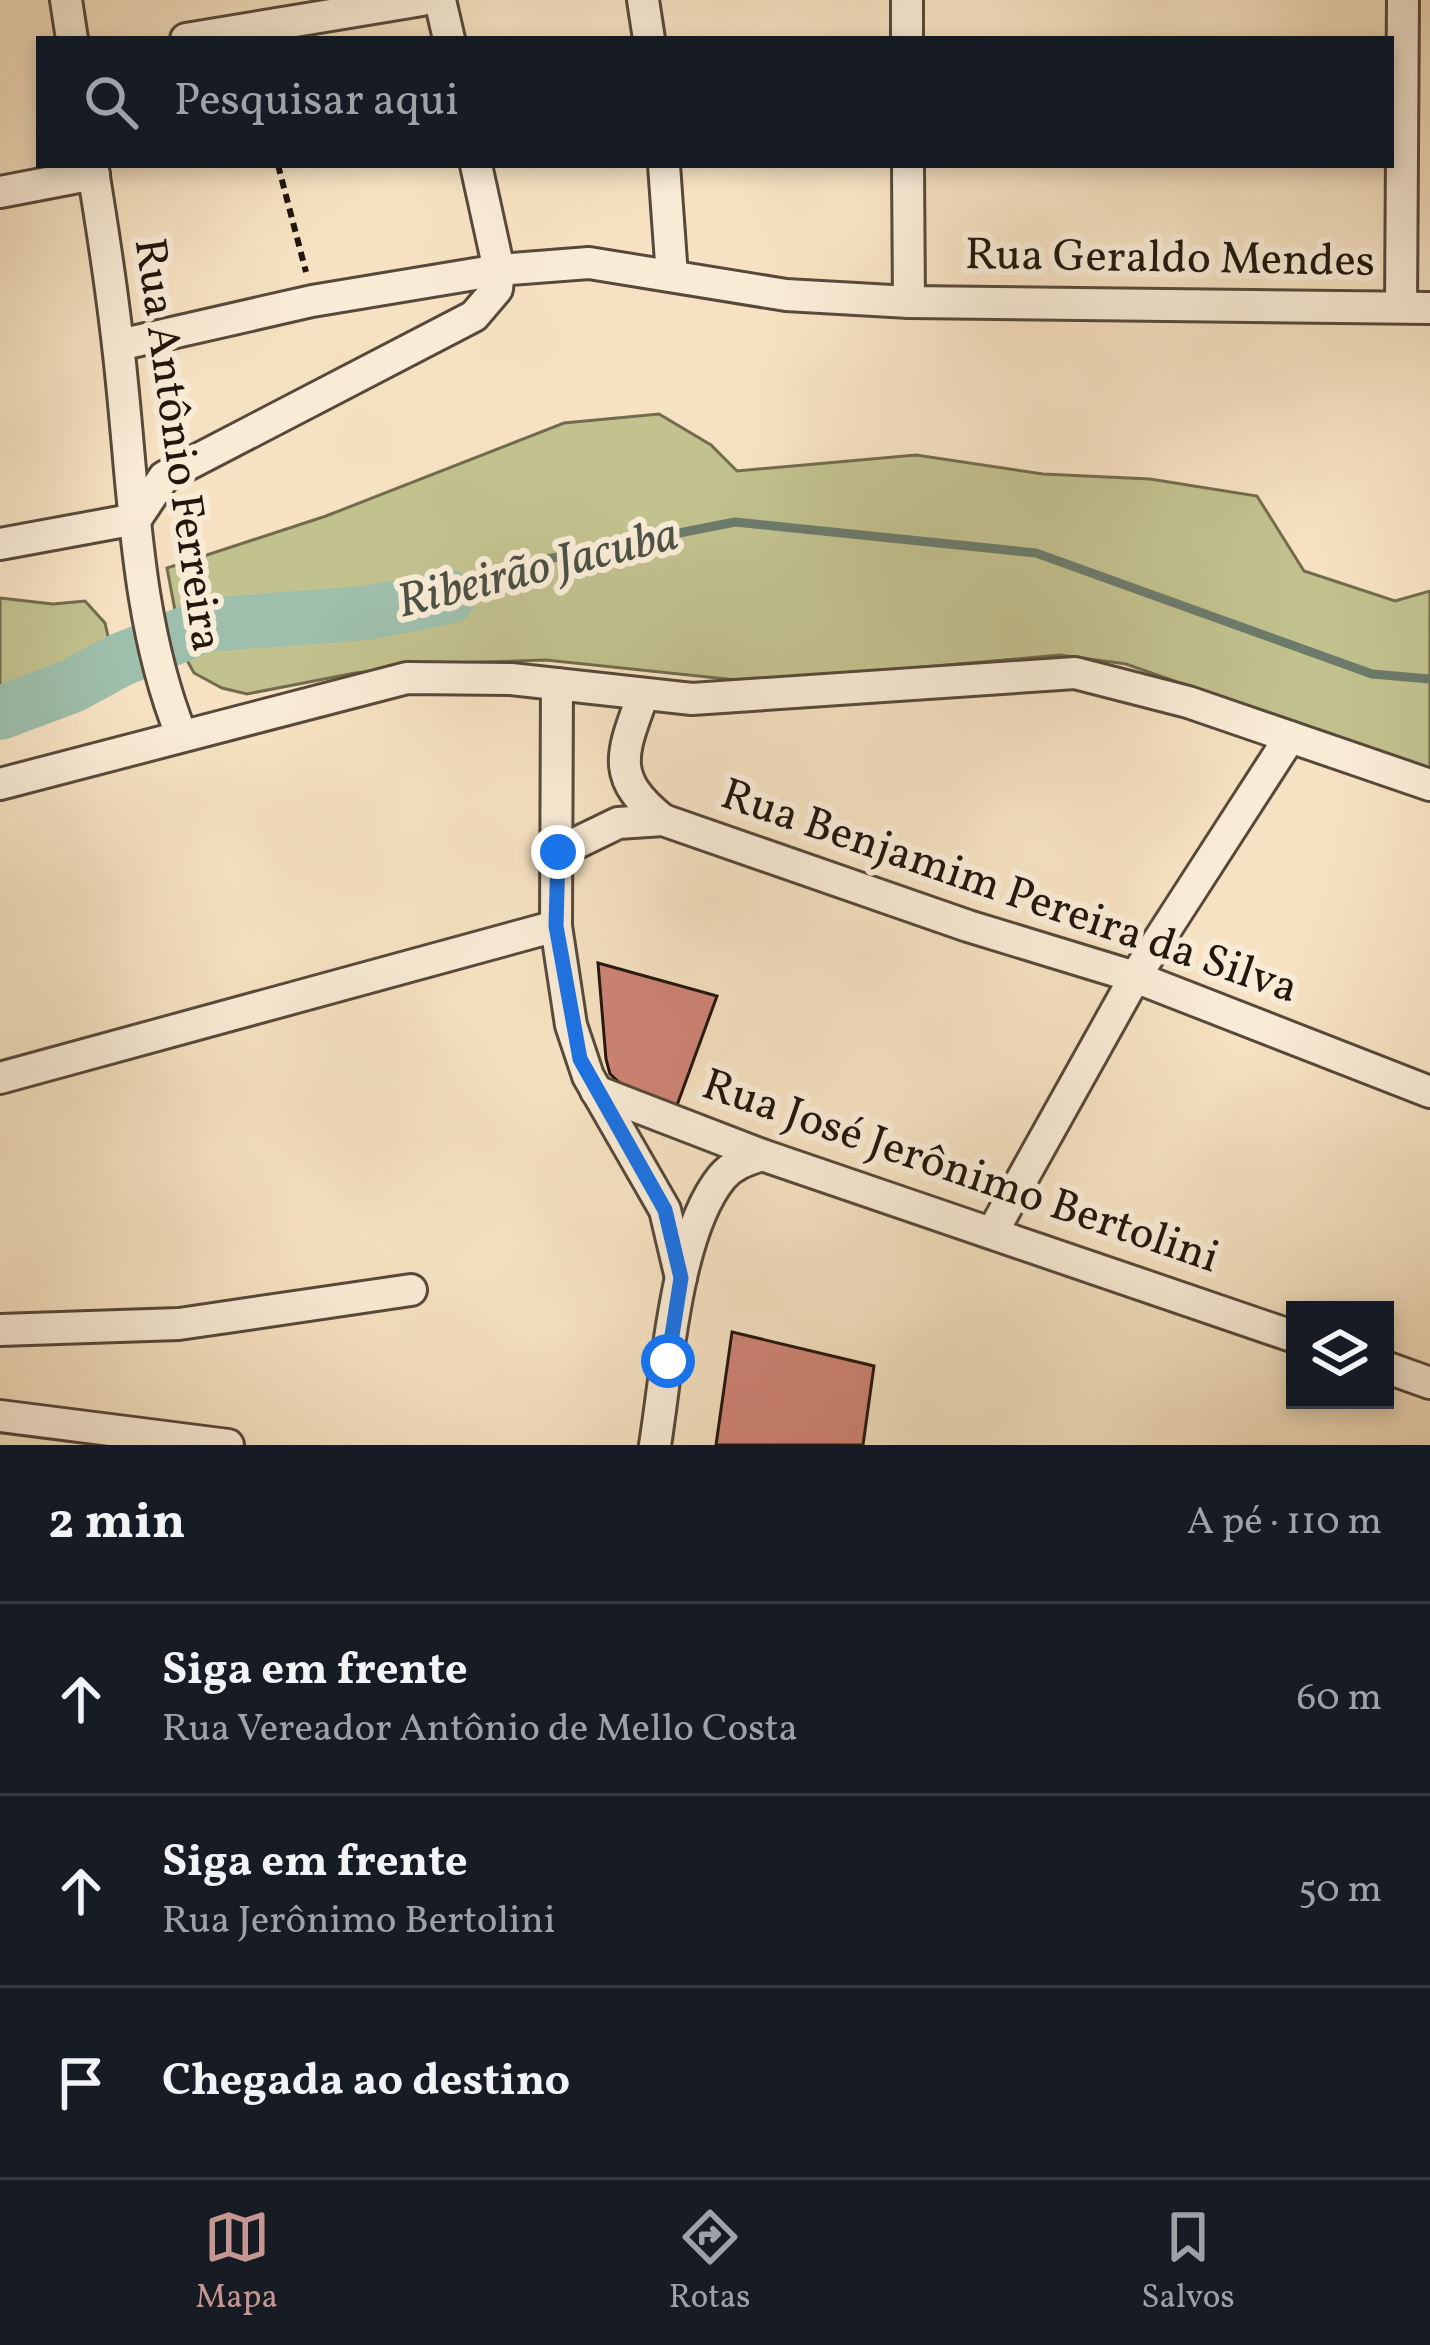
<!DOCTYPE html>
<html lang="pt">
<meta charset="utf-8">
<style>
body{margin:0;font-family:Vollkorn,serif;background:#242831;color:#f1f3f6}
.controls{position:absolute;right:36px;bottom:36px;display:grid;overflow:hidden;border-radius:0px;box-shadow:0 6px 18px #0003}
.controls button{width:108px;height:108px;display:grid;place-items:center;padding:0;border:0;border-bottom:3px solid #363941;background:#171b24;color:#f1f3f6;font:60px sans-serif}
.stop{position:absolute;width:36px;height:36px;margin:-27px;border:9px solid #1a73e8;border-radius:50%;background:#fff}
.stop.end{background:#1a73e8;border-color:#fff;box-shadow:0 3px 12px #0008}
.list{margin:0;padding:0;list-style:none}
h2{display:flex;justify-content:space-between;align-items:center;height:156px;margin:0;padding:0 48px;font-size:51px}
h2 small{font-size:39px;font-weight:400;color:#9ea1a6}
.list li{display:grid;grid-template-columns:78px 1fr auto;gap:36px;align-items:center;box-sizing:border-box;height:192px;padding:0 48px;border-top:3px solid #363941}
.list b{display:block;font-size:45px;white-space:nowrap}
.list p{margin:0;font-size:39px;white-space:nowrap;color:#9ea1a6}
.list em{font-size:39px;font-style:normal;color:#9ea1a6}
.icon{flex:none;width:66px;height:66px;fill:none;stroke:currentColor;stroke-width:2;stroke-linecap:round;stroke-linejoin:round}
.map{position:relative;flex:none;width:1430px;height:1445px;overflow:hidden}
.search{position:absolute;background:#171b24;box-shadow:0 6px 18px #0003;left:36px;right:36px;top:36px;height:132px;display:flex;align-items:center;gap:30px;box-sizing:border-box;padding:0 42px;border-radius:0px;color:#9ea1a6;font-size:45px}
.sheet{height:732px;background:#171b24}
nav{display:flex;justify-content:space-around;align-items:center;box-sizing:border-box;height:168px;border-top:3px solid #363941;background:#171b24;font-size:33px;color:#9ea1a6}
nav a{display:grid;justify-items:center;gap:6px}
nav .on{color:#c59692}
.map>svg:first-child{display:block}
</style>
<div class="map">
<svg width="1430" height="1445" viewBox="0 0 1430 1445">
<rect width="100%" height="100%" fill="#f6e2c2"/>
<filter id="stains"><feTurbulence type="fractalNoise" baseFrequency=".00167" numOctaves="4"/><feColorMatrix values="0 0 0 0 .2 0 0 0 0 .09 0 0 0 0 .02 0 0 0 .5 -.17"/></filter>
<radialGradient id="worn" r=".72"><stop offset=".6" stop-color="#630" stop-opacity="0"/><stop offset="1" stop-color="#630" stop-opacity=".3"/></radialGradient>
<g fill="#c2c28f" stroke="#726c4e" stroke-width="3">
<path d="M659,414L711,445L737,471L916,455L1043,474L1150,479L1257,496L1304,571L1395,601L1430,591V771L1126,664L1060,655L755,682L546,660L451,663L355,673L247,694L222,688L194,673L183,653L167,568L326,516L564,423Z"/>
<path d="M0,598L53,604L85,601L105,623L110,645C86,680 39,685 0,695Z"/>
</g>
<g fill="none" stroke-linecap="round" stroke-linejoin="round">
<path stroke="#6c7b6c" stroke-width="9" d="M449,597L512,566L735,522L1036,553L1372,674L1430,679"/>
<path stroke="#9ebfac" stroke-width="54" d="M0,713L72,686L120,660L206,625L366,613L449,597"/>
</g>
<g fill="#cf8476" stroke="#22160d" stroke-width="3">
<path d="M598,963L717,996L676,1108L621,1084L610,1074L606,1059Z"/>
<path d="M732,1332L874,1366L863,1445H716Z"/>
</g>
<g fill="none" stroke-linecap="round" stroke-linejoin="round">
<defs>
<g id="street">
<path d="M66,0L72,39"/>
<path d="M440,0L449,39"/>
<path d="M643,0L649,39"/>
<path d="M907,0V39"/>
<path d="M186,39L422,0"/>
<path d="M92,165C104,237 115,310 122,383C134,499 137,625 181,734"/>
<path d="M664,165L672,276"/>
<path d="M908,165L909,302"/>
<path d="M0,192L94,174"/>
<path d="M1401,307L1403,0"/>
<path d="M119,345L312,301L499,270L589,263L786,295L909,302L1430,308"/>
<path d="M0,544L136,519L164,477L474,316L497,289L499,270L476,165"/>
<path d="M557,684L556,926L571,1025L588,1076L665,1210L681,1278"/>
<path d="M643,695C622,753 609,777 663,820"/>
<path d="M0,784L407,678L511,679L692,699L1075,673L1188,702L1430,785"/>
<path d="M558,852L618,823L663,820L968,926L1135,977L1430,1092"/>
<path d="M0,1078L556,926"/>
<path d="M596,1091L762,1155L1295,1337"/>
<path d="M992,1233L1135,977L1290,737"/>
<path d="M0,1330L179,1324L411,1290"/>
<path d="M1385,1367L1430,1383"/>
<path d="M0,1416L228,1445"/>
<path d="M655,1445C667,1372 675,1234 722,1177C733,1164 747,1160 762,1155"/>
</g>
</defs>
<use href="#street" stroke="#57493a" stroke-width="36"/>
<path stroke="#22160d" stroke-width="6" stroke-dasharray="9 6" stroke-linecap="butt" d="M278,165L306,272"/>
<use href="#street" stroke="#f9ecd7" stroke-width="30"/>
</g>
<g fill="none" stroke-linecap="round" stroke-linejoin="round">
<path stroke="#1a73e8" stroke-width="15" d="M558,852L556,926L580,1059L665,1210L681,1278L668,1361"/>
</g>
<g text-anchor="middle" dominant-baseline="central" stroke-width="12" stroke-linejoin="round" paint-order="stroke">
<g font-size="45" fill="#22160d" stroke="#f9ecd7">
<text transform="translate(1170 260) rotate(1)">Rua Geraldo Mendes</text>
<text transform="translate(176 445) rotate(82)">Rua Antônio Ferreira</text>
<text transform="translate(1009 893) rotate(19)">Rua Benjamim Pereira da Silva</text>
<text transform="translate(960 1173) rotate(19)">Rua José Jerônimo Bertolini</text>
</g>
<g font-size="48" font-style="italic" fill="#4d5145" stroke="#f9ecd7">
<text transform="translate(538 570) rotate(-14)">Ribeirão Jacuba</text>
</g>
</g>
<rect width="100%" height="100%" filter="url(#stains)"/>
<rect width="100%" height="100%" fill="url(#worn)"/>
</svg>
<div class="controls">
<button><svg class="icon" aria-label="layers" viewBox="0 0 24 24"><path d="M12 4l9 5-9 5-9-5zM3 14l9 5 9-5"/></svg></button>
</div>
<div class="stop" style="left:668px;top:1361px"></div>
<div class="stop end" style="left:558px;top:852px"></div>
<div class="search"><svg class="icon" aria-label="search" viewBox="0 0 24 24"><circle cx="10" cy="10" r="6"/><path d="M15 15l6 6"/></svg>Pesquisar aqui</div>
</div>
<section class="sheet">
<h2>2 min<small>A pé · 110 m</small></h2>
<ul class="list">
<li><svg class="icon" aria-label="ahead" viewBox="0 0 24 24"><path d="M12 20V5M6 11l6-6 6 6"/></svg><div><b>Siga em frente</b><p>Rua Vereador Antônio de Mello Costa</p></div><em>60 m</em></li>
<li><svg class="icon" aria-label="ahead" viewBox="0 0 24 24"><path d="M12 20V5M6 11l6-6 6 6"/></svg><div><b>Siga em frente</b><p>Rua Jerônimo Bertolini</p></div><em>50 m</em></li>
<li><svg class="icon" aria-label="arrive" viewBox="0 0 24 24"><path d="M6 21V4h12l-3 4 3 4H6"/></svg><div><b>Chegada ao destino</b></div></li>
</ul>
</section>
<nav>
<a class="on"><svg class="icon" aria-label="map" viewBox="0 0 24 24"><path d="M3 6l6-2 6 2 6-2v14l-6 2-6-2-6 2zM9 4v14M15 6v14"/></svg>Mapa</a>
<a><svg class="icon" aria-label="directions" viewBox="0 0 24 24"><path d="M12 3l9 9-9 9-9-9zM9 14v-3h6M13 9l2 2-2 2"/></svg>Rotas</a>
<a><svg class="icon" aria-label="saved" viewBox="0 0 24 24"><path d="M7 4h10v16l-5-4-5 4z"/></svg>Salvos</a>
</nav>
